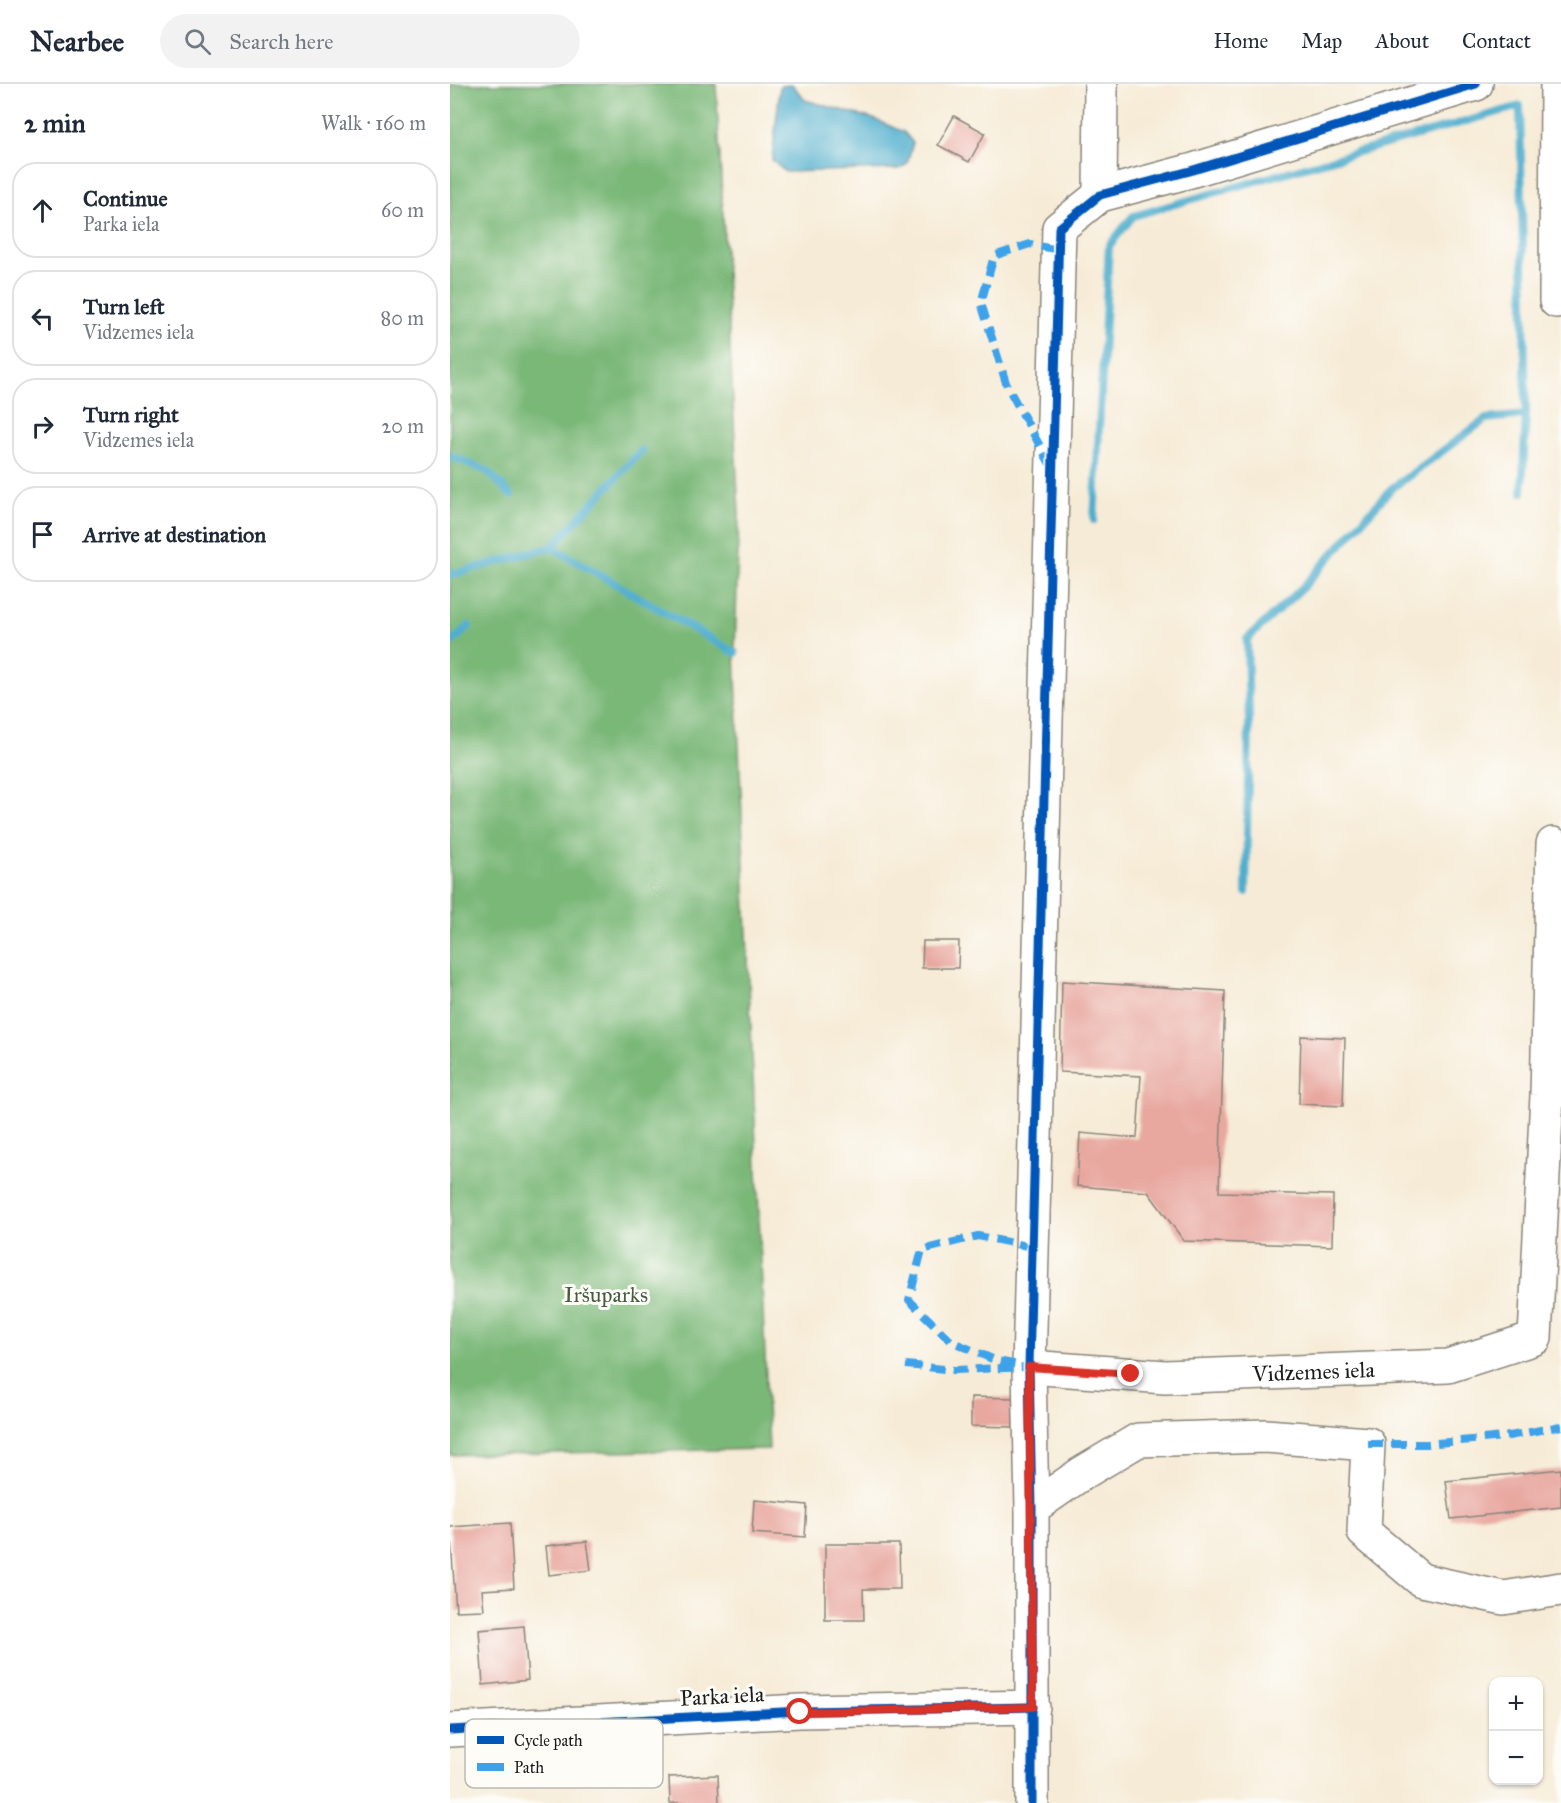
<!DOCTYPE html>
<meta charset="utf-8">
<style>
body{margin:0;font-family:"IM FELL Great Primer",serif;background:#f2f2f3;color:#1f2937}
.controls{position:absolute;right:18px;bottom:18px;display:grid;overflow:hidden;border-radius:12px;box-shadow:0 2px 4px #0004}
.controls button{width:54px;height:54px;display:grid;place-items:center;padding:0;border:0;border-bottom:2px solid #e0e1e3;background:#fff;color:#1f2937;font:30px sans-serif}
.stop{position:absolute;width:18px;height:18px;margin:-14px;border:4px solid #d93025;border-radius:50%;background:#fff}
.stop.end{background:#d93025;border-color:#fff;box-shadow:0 2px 6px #0008}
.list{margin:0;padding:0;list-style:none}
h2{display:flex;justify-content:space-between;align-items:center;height:78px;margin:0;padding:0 24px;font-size:26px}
h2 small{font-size:20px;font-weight:400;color:#747a83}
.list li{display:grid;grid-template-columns:39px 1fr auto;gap:18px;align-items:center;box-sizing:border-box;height:96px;margin:0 12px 12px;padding:0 12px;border:2px solid #e0e1e3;border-radius:24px}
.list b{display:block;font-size:22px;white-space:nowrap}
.list p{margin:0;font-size:20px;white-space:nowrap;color:#747a83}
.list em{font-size:20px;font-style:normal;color:#747a83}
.icon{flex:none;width:33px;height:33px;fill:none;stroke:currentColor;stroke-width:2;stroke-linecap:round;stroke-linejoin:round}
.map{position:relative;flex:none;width:1111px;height:1719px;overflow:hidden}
header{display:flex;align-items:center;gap:36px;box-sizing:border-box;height:84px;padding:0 30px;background:#fff;border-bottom:2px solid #e0e1e3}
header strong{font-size:28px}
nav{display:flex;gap:33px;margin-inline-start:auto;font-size:21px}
.search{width:420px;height:54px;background:#f2f2f3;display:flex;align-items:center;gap:15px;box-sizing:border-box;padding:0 21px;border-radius:33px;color:#747a83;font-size:22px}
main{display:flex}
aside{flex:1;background:#fff}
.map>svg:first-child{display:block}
</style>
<header>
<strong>Nearbee</strong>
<div class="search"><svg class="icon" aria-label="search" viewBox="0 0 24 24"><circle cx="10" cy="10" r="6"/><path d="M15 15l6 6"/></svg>Search here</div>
<nav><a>Home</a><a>Map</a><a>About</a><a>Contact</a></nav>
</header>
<main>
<aside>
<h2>2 min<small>Walk · 160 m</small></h2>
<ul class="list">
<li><svg class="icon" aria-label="ahead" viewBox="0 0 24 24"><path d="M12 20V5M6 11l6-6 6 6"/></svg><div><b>Continue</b><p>Parka iela</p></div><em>60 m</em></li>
<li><svg class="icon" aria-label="left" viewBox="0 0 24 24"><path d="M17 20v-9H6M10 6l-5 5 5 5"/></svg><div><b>Turn left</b><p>Vidzemes iela</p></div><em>80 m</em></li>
<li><svg class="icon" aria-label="right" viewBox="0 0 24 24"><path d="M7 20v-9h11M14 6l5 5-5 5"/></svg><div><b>Turn right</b><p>Vidzemes iela</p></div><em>20 m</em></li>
<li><svg class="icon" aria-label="arrive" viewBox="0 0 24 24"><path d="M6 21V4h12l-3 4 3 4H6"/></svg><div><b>Arrive at destination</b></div></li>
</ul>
</aside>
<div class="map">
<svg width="1111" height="1719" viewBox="0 0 1111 1719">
<rect width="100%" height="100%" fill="#fdfcf7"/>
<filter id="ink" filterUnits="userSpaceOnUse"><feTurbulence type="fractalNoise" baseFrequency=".0167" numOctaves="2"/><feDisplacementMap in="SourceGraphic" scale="12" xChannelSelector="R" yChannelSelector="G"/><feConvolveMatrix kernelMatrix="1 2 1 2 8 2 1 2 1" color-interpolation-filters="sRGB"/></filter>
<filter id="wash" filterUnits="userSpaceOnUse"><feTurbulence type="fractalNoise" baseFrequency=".008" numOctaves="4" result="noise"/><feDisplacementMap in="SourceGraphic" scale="24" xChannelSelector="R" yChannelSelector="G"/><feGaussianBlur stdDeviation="1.35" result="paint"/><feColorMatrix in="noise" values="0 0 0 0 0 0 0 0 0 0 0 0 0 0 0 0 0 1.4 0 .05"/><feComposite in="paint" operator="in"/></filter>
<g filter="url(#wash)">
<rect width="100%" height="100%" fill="#f6ebd6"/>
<path fill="#7ab878" stroke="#4b6a4a" stroke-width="1.5" d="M0,0H266L289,430L285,569L319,1365L0,1371Z"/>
<path fill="#50aece" stroke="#366575" stroke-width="1.5" d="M343,1L355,16L424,35L454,48L463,59L457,80L450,85L335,88L322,76L330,2Z"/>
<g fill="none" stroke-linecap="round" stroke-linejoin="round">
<g stroke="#50aece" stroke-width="8">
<path d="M0,372L37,387L61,411"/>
<path d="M644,436L659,162L683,132L1070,22L1076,331L1072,408"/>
<path d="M102,463L192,366"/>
<path d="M0,491L102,463L285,569"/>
<path d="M0,560L19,542"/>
<path d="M796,808L799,635L797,555L854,502L941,405L1036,335L1076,331"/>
</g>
</g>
<g id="blocks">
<g fill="#e8a8a0">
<path d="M504,32L535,49L519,78L488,61Z"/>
<path d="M473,857H509L508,884H472Z"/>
<path d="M612,897L775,907L769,1108L883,1111L882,1162L734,1157L698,1108L627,1102L630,1049L687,1054L691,992L610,988Z"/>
<path d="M851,952L895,954L893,1022L849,1020Z"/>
<path d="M521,1313L564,1314L563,1343L521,1342Z"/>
<path d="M1111,1385V1423L1001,1435L996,1397Z"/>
<path d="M304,1416L357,1421L355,1453L302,1449Z"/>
<path d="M60,1439L64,1504L32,1506L34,1526L6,1527L0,1443Z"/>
<path d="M137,1457L141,1486L99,1491L96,1462Z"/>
<path d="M375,1460H449L450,1505H413L414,1536H375Z"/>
<path d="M74,1542L78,1596L33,1601L29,1546Z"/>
<path d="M268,1691L269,1719H220L219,1693Z"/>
</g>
</g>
</g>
<g filter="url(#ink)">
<use href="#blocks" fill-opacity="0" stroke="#898479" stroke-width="1.5"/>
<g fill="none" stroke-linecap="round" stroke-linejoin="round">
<defs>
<g id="minor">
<path d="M650,111L651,0"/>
<path d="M1106,217L1107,0"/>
<path id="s1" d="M579,1283L715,1293L998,1282L1085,1254L1097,1011L1103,760"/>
<path d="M582,1424L631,1390L688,1356L816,1352L918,1360L914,1448L971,1496L1053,1514L1111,1505"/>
<path d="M0,1646L350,1627L583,1623"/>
<path d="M582,1719V1424L579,1283L609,144L650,111L740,87L1026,0"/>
</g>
</defs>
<use href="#minor" stroke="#898479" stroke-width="36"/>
<use href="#minor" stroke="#fff" stroke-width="33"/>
<g stroke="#3da2ea" stroke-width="8" stroke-dasharray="15 8" stroke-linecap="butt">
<path d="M601,382L557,302L531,219L544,172L580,160L608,166"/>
<path d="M456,1281L504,1286L579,1283L547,1277L501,1257L459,1216L472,1166L528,1152L582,1163"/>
<path d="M918,1360H977L1054,1353L1111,1342"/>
</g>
<defs>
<g id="cycleway">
<path d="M0,1646L350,1627L583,1623"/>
<path d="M582,1719V1424L579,1283L609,144L650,111L740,87L1026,0"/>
</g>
</defs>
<use href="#cycleway" stroke="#fdfcf7" stroke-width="13"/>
<use href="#cycleway" stroke="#0057b8" stroke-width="9"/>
</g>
</g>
<g fill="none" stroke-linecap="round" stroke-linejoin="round" filter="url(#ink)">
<path stroke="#d93025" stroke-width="8" d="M350,1628L583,1623L579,1283L681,1290"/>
</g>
<g text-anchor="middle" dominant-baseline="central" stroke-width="6" stroke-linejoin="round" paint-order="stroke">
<g font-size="22" fill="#475d43" stroke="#fdfcf7">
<text x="156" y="1210">Iršuparks</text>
</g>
<g font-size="22" fill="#1c1c1c" stroke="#fdfcf7">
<text stroke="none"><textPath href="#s1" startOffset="285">Vidzemes iela</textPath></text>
<text transform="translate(272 1612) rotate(-3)">Parka iela</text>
</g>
</g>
<rect x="15" y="1635" width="198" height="69" rx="9" fill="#fdfcf7" stroke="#bab9b5" stroke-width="1.5"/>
<rect x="27" y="1652" width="27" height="8" fill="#0057b8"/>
<rect x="27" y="1679" width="27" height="8" fill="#3da2ea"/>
<g font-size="16" fill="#1c1c1c">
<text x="64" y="1662">Cycle path</text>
<text x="64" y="1689">Path</text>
</g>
</svg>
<div class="controls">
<button>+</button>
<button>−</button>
</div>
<div class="stop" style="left:350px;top:1628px"></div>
<div class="stop end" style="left:681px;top:1290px"></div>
</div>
</main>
